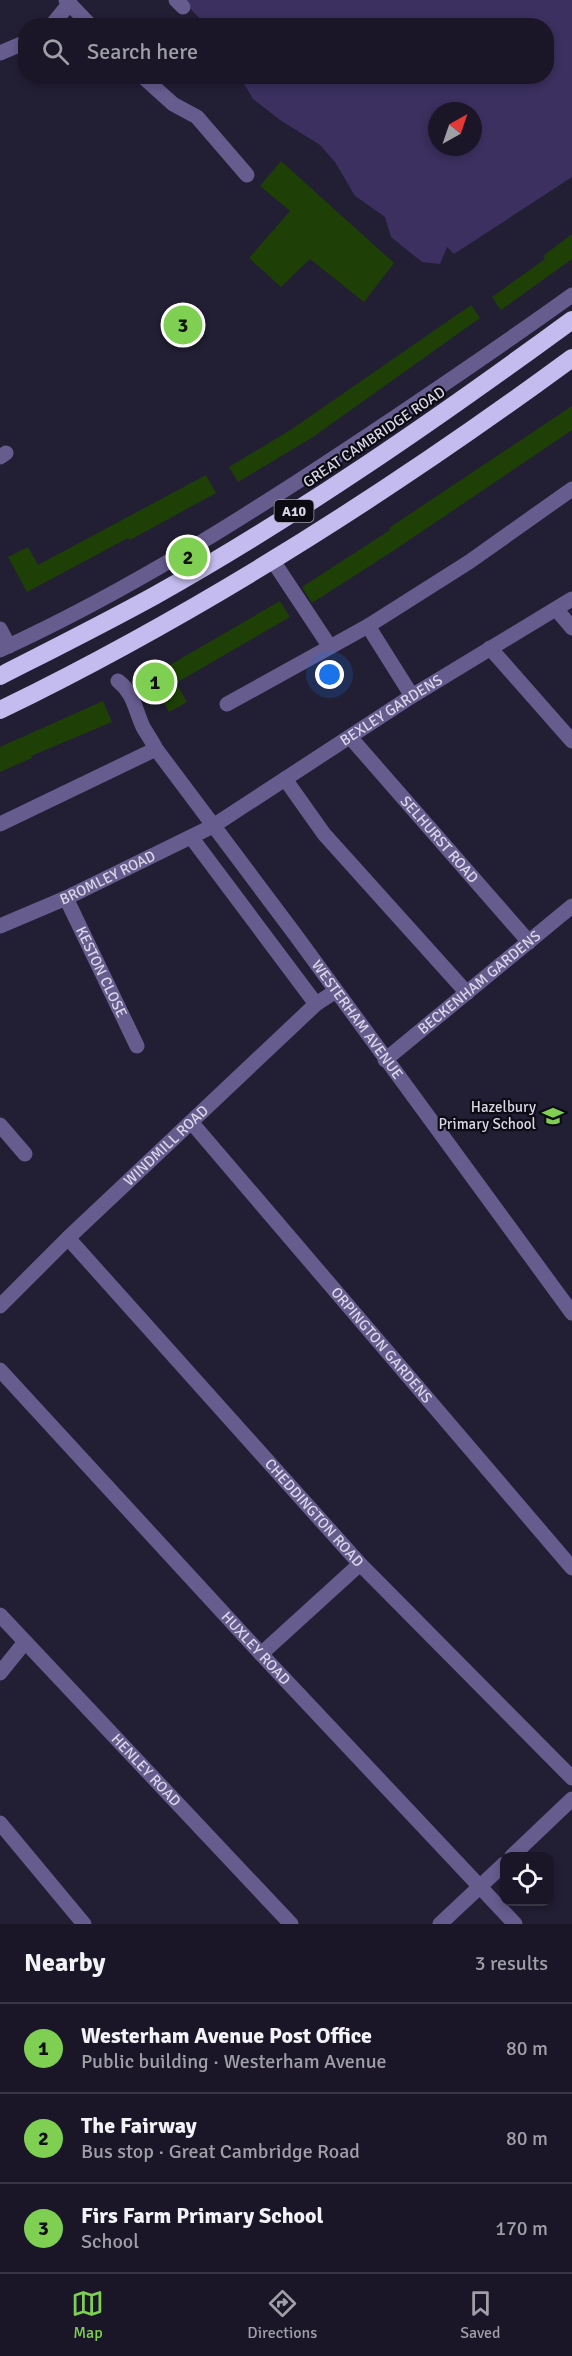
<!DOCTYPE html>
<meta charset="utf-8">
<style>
body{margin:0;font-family:Signika,sans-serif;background:#272333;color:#f1f3f6}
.controls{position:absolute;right:18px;bottom:18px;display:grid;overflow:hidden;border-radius:12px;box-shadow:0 3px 9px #0003}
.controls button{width:54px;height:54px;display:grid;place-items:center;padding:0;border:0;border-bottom:2px solid #383544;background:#1a1627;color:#f1f3f6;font:30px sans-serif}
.compass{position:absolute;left:428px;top:102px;width:54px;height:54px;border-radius:50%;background:#1a1627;box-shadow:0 3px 9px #0003;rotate:40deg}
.you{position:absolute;left:330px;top:675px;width:21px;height:21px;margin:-15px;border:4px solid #fff;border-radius:50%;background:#1a73e8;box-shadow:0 0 0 9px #1a73e833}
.badge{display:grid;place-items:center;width:39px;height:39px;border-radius:50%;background:#7fd052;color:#111;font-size:20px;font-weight:700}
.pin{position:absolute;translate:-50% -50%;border:3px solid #fff;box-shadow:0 2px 6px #0006}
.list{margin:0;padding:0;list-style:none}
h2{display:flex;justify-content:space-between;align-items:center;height:78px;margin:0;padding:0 24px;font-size:26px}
h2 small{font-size:20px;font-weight:400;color:#9f9fa7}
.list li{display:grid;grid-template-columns:39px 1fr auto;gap:18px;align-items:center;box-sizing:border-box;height:90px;padding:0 24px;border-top:2px solid #383544}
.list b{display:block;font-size:22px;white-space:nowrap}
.list p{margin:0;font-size:20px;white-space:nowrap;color:#9f9fa7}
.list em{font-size:20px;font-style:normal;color:#9f9fa7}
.icon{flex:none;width:33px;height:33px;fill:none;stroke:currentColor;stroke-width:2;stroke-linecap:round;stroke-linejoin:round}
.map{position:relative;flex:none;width:572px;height:1924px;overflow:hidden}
.search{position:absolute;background:#1a1627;box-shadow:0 3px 9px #0003;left:18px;right:18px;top:18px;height:66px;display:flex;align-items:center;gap:15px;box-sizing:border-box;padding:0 21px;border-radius:24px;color:#9f9fa7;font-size:22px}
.sheet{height:348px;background:#1a1627}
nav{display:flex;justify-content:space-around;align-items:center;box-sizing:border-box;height:84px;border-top:2px solid #383544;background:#1a1627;font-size:16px;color:#9f9fa7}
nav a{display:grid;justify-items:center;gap:3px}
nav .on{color:#7fd052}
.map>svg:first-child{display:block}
</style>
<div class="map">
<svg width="572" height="1924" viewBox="0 0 572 1924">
<rect width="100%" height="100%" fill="#221e34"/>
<path fill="#3b305f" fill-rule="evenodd" d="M182,0H572V177L454,254L447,247L440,264L422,262L391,237L385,217L355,196L335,162L320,145L280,120L253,99L240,77L546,76V26L206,25ZM437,111H473V147H437Z"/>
<g fill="#1e4006">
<path d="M281,161L394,263L364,302L310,259L281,287L249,258L290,211L260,186Z"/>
<path d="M572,234V259L501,310L492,297L545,259L543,256Z"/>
<path d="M471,305L480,318L313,437L238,482L229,467L289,431Z"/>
<path d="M572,406V430L396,549L312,603L302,587L390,530L389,528Z"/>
<path d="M206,475L216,493L130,540L128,538L27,592L8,557L28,547L38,565Z"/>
<path d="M280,601L290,617L176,683L187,702L169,712L156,689L150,692L144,680Z"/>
<path d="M103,701L112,722L31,756L32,758L0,772V747Z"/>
</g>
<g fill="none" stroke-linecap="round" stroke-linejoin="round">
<g stroke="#665c8e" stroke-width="15">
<path d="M66,0L91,26"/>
<path d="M176,0L183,7"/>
<path d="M51,26L70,3"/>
<path d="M0,53L26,42"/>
<path d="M142,76L173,104L197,117L247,175"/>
<path d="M0,457L6,453"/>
<path d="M273,561L330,647"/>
<path d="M556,609L572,628"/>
<path d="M368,626L412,696"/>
<path d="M0,629L9,646"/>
<path d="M490,648L572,741"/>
<path d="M0,650C131,590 253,512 373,432C440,387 507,342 572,295"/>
<path id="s1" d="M118,681C134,693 135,710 143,727C147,734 152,741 156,749L294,933L572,1313"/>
<path d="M227,704L368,626L469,562L572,489"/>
<path id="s2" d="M350,737L529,942"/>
<path d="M285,779L324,834L467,993"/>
<path d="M0,824L156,749"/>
<path d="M191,837L316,1004"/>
<path id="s3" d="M66,898L137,1046"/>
<path id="s4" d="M0,926L66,898L213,826L412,696L572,599"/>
<path id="s5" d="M385,1060L572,906"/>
<path id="s6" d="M192,1123L572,1568"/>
<path d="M0,1125L25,1154"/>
<path id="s7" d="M68,1238L360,1564L572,1778"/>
<path id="s8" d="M0,1306L68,1238L316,1004L336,991"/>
<path id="s9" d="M0,1370L261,1654L515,1924"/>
<path id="s10" d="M0,1615L291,1924"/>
<path d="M261,1654L360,1564"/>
<path d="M0,1673L25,1642"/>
<path d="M0,1823L84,1924"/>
<path d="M512,1856L572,1799"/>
<path d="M440,1924L504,1864"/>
</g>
<g stroke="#c4bcee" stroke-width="18">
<path d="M0,676C51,650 103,624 154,596C300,514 437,419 572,320"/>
<path d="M0,710C202,612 391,491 572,358"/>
</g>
</g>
<defs>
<symbol id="school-bare" viewBox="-9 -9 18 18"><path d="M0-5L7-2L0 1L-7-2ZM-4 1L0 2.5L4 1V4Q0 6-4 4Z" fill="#7fd052" stroke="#0c0a13" stroke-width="2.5" paint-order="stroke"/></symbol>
</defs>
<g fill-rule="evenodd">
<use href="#school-bare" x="538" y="1101" width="30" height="30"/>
</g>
<g text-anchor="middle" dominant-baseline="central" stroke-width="4.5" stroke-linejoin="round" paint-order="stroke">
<rect fill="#0c0a13" stroke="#9c9aa7" stroke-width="1.5" x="274.5" y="500" width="39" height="22" rx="4.5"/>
<g font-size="14" font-weight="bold" fill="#d9d7e6">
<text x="294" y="511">A10</text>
</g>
<g font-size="15" fill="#d9d7e6" stroke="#0c0a13">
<text transform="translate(374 437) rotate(-34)">GREAT CAMBRIDGE ROAD</text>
<text stroke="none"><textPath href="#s4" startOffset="448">BEXLEY GARDENS</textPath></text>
<text stroke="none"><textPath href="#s2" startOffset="136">SELHURST ROAD</textPath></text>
<text stroke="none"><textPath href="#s4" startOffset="118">BROMLEY ROAD</textPath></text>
<text stroke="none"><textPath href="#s3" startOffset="82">KESTON CLOSE</textPath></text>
<text stroke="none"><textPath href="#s5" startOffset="122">BECKENHAM GARDENS</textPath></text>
<text stroke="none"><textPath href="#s1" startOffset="416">WESTERHAM AVENUE</textPath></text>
<text stroke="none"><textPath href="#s8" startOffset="231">WINDMILL ROAD</textPath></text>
<text stroke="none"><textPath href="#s6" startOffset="292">ORPINGTON GARDENS</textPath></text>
<text stroke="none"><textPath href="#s7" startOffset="369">CHEDDINGTON ROAD</textPath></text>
<text stroke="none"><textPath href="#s9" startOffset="378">HUXLEY ROAD</textPath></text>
<text stroke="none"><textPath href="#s10" startOffset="213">HENLEY ROAD</textPath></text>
</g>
<g font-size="15" fill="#d9d7e6" stroke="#0c0a13" text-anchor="end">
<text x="536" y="1107">Hazelbury<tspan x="536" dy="17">Primary School</tspan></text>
</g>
</g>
</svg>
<div class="controls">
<button><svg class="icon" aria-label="locate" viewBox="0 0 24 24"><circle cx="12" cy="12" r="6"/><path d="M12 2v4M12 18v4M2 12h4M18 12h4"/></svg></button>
</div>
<svg class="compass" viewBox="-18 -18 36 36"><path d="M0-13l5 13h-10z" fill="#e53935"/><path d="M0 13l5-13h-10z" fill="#9f9fa7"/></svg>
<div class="you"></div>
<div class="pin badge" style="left:155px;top:682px">1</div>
<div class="pin badge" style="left:188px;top:557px">2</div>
<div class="pin badge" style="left:183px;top:325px">3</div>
<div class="search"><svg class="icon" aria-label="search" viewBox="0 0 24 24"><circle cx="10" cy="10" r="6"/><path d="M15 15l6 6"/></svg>Search here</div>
</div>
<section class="sheet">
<h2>Nearby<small>3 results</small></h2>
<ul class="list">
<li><span class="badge">1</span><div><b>Westerham Avenue Post Office</b><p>Public building · Westerham Avenue</p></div><em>80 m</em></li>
<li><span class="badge">2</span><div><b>The Fairway</b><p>Bus stop · Great Cambridge Road</p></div><em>80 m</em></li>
<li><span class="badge">3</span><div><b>Firs Farm Primary School</b><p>School</p></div><em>170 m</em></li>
</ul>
</section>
<nav>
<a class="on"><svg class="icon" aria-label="map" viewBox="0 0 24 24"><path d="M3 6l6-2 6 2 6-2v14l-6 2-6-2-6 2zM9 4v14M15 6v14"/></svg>Map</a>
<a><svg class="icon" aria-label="directions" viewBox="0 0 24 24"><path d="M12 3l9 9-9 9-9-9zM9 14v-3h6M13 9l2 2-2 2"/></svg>Directions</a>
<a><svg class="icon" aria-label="saved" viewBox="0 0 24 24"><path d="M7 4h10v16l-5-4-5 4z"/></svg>Saved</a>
</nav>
